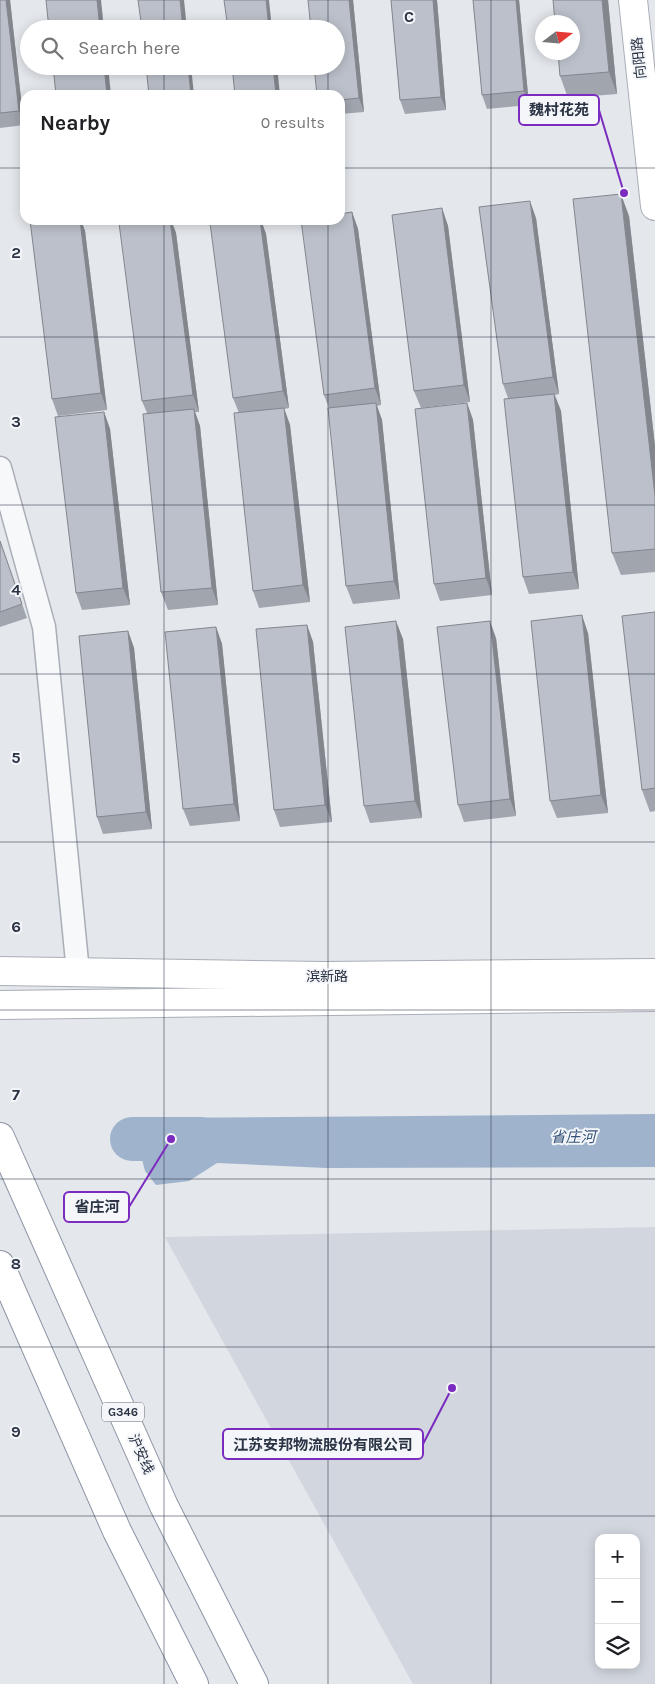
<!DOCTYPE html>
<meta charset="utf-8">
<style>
body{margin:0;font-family:Karla,"Noto Sans SC",sans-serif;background:#f6f6f6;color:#202124}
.controls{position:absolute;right:15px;bottom:15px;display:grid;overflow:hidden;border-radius:10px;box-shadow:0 2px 12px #0003}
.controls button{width:45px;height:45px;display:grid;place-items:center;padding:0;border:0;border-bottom:1px solid #e0e0e0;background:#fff;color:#202124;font:25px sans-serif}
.compass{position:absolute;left:535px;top:15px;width:45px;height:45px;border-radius:50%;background:#fff;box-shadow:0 2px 12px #0003;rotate:74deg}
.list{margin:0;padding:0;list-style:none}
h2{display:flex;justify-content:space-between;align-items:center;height:65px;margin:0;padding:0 20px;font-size:21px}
h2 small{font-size:16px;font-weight:400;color:#757577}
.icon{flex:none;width:28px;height:28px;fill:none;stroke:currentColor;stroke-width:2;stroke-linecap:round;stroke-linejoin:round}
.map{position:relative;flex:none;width:655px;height:1684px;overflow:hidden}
.search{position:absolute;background:#fff;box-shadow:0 2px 12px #0003;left:20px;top:20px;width:325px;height:55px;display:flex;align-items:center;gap:12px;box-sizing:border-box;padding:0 18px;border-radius:28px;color:#757577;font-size:19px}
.panel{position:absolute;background:#fff;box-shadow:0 2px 12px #0003;left:20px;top:90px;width:325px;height:135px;border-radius:15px}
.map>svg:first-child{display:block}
</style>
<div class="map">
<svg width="655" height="1684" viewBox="0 0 655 1684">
<rect width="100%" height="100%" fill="#e4e7ec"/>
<path fill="#d2d6de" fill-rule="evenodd" d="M655,1227V1684H413L165,1237ZM599,1538H636V1665H599Z"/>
<path fill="#9fb4cc" d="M655,1114V1167L326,1168L217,1163L189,1181L156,1185L145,1171L138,1144L155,1118Z"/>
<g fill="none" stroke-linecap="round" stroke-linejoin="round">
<path stroke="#9fb4cc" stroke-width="44" d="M132,1139H201"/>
<defs>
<path id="street" d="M0,468L44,627L78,972"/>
<g id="secondary">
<path d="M633,0L655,206"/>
<path d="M0,971L323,976L655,973"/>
<path d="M0,1005L655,997"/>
</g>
<g id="highway">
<path d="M0,1137L164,1506L254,1684"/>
<path d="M0,1265L117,1531L194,1684"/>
</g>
</defs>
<use href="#street" stroke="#a9aeb7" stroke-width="25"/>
<use href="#secondary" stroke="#a9aeb7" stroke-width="30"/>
<use href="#highway" stroke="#8b94a3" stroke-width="30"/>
<use href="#street" stroke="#f7f8fa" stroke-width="22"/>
<use href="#secondary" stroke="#fff" stroke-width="28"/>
<use href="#highway" stroke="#fff" stroke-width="28"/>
</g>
<g fill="#a1a5ae">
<path d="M0,0H10L24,125L0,128Z"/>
<path d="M308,0H353L364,112L340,114V95Z"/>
<path d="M391,0H437L446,110L405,114L400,100Z"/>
<path d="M473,0H519L529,105L487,109L482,95Z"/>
<path d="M608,0L617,94L568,98L560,76Z"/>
<path d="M442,208L448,226L470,402L421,408L414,391Z"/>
<path d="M352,212L358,229L381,405L377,406L382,420L400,599L353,604L346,586L329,408L324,395Z"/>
<path d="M629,216L655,446V572L621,575L612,553Z"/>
<path d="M536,218L559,394L555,395L561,411L579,589L529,594L523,577L508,398L503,384Z"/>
<path d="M30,220H81L85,231L107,410L58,416L52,399Z"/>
<path d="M139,220H171L176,233L199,412H195L200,426L218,605L168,610L161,592L147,413L142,401Z"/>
<path d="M235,220H261L266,234L289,408L284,409L290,425L310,602L259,608L253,591L239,413L233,398Z"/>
<path d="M467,403L473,420L492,595L440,601L434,584Z"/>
<path d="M104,412L110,429L130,605L82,610L76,593Z"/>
<path d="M0,541L27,618L0,627Z"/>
<path d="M655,612V811L650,812L642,790Z"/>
<path d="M307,625L313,642L332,822L280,827L274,810Z"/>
<path d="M216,627L222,644L240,821L190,826L183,809Z"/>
<path d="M128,631L134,648L152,829L103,834L97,817Z"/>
<path d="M588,633L608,813L557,818L550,801Z"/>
<path d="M496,638L516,816L464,822L458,805Z"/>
<path d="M403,639L422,818L370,823L364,806Z"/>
</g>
<g fill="#83868d">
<path d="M6,0H10L24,125L19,111Z"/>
<path d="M97,0H101L104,29H100Z"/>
<path d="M180,0H184L187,29H183Z"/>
<path d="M266,0H269L272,29H269Z"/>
<path d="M349,0H353L364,112L359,98Z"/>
<path d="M433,0H437L446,110L441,97Z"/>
<path d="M516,0H519L529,105L524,91Z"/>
<path d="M602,0H608L617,94L609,72Z"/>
<path d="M104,66H108L111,95H107Z"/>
<path d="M188,66H191L194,95H191Z"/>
<path d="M273,66H277L280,95H276Z"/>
<path d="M621,194L629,216L655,446V496Z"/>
<path d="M530,201L536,218L559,394L553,377Z"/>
<path d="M442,208L448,226L470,402L464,385Z"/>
<path d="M352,212L358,229L381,405L375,388Z"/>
<path d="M80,220H81L85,231L107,410L101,393Z"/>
<path d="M170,220H171L176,233L199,412L193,395Z"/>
<path d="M260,220H261L266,234L289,408L283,391Z"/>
<path d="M554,394L561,411L579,589L573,572Z"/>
<path d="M376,403L382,420L400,599L394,581Z"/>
<path d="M467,403L473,420L492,595L486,578Z"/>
<path d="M284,408L290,425L310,602L303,585Z"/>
<path d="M194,409L200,426L218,605L212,588Z"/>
<path d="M104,412L110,429L130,605L123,588Z"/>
<path d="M582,615L588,633L608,813L601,795Z"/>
<path d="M396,621L403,639L422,818L415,801Z"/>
<path d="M490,621L496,638L516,816L510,799Z"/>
<path d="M307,625L313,642L332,822L325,805Z"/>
<path d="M216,627L222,644L240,821L234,804Z"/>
<path d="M128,631L134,648L152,829L146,812Z"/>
</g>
<g fill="#bbc0ca" stroke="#83868d">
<path d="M0,0H6L19,111L0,113Z"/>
<path d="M46,0H97L100,29H49Z"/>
<path d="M138,0H180L183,29H142Z"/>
<path d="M224,0H266L269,29H228Z"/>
<path d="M308,0H349L359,98L340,100V95H317L314,66H336V29H311Z"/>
<path d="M391,0H433L441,97L400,100Z"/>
<path d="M473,0H516L524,91L482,95Z"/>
<path d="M553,0H602L609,72L560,76L558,52H572V22H555Z"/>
<path d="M53,66H104L107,95H56Z"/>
<path d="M146,66H188L191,95H149Z"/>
<path d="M232,66H273L276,95H235Z"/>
<path d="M621,194L655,496V549L612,553L573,199Z"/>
<path d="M530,201L553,377L503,384L479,207Z"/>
<path d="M442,208L464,385L414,391L392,215Z"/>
<path d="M352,212L375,388L324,395L301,220H340V214Z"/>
<path d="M30,220H80L101,393L52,399Z"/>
<path d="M139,220H170L193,395L142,401L119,223Z"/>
<path d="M235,220H260L283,391L233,398L210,223Z"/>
<path d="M554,394L573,572L523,577L504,399Z"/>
<path d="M376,403L394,581L346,586L328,408Z"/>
<path d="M467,403L486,578L434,584L415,409Z"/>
<path d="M284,408L303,585L253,591L234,413Z"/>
<path d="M194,409L212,588L161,592L143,414Z"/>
<path d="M104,412L123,588L76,593L55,417Z"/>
<path d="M0,541L22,604L0,612Z"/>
<path d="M655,612V788L642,790L622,616Z"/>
<path d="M582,615L601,795L550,801L531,621Z"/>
<path d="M396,621L415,801L364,806L345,627Z"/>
<path d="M490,621L510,799L458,805L437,627Z"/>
<path d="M307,625L325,805L274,810L256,629Z"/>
<path d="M216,627L234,804L183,809L165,632Z"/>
<path d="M128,631L146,812L97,817L79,636Z"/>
</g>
<path fill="none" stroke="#2b3445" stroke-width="1" stroke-opacity="0.55" d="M164,0V29M328,0V29M491,0V1684M164,66V95M328,66V95M0,168H25M340,168H655M164,220V1684M328,220V1684M0,337H655M0,505H655M0,674H655M0,842H655M0,1010H655M0,1179H655M0,1347H655M0,1516H655"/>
<g text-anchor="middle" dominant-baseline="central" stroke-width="4" stroke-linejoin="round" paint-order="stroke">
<rect fill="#f4f6f9" stroke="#676e7b" stroke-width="1" x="102" y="1402.5" width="42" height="19" rx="4"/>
<g font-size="12" font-weight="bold" fill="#2b3445">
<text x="123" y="1412">G346</text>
</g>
<g font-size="14" fill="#2b3445" stroke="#f4f6f9">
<text transform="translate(639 58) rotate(-96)">向阳路</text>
<text x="327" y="976">滨新路</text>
<text transform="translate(141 1454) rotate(66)">沪安线</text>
</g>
<g font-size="15" font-style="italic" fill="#34527a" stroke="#f4f6f9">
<text x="573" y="1137">省庄河</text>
</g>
</g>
<g font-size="16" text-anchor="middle" font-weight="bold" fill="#2b3445" stroke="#f4f6f9" stroke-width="4" stroke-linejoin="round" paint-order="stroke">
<text x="409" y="22">C</text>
<text x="16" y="258">2</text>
<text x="16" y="427">3</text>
<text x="16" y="595">4</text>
<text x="16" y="763">5</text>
<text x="16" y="932">6</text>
<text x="16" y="1100">7</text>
<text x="16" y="1269">8</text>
<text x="16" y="1437">9</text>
</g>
<path fill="none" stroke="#7b2cbf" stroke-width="2" d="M624 193L599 110M171 1139L129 1207M452 1388L423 1444"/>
<g fill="#7b2cbf" stroke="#f4f6f9" stroke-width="2">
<circle cx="624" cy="193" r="5"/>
<circle cx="171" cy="1139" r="5"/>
<circle cx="452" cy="1388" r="5"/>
</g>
<g fill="#f4f6f9" stroke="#7b2cbf" stroke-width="2">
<rect x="519" y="95" width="80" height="30" rx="5"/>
<rect x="64" y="1192" width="65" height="30" rx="5"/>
<rect x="223" y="1429" width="200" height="30" rx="5"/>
</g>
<g font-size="15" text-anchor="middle" font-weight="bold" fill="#2b3445">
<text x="559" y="115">魏村花苑</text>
<text x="97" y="1212">省庄河</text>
<text x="323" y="1450">江苏安邦物流股份有限公司</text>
</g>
</svg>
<div class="controls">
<button>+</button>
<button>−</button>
<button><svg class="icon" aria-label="layers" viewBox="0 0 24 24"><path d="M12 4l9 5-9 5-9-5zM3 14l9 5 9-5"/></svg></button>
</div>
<svg class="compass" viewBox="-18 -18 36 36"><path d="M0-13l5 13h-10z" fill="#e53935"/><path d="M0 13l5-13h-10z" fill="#757577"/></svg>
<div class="search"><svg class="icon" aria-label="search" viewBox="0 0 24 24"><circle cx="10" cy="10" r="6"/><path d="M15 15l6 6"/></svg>Search here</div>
<section class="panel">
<h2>Nearby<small>0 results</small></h2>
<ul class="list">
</ul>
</section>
</div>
